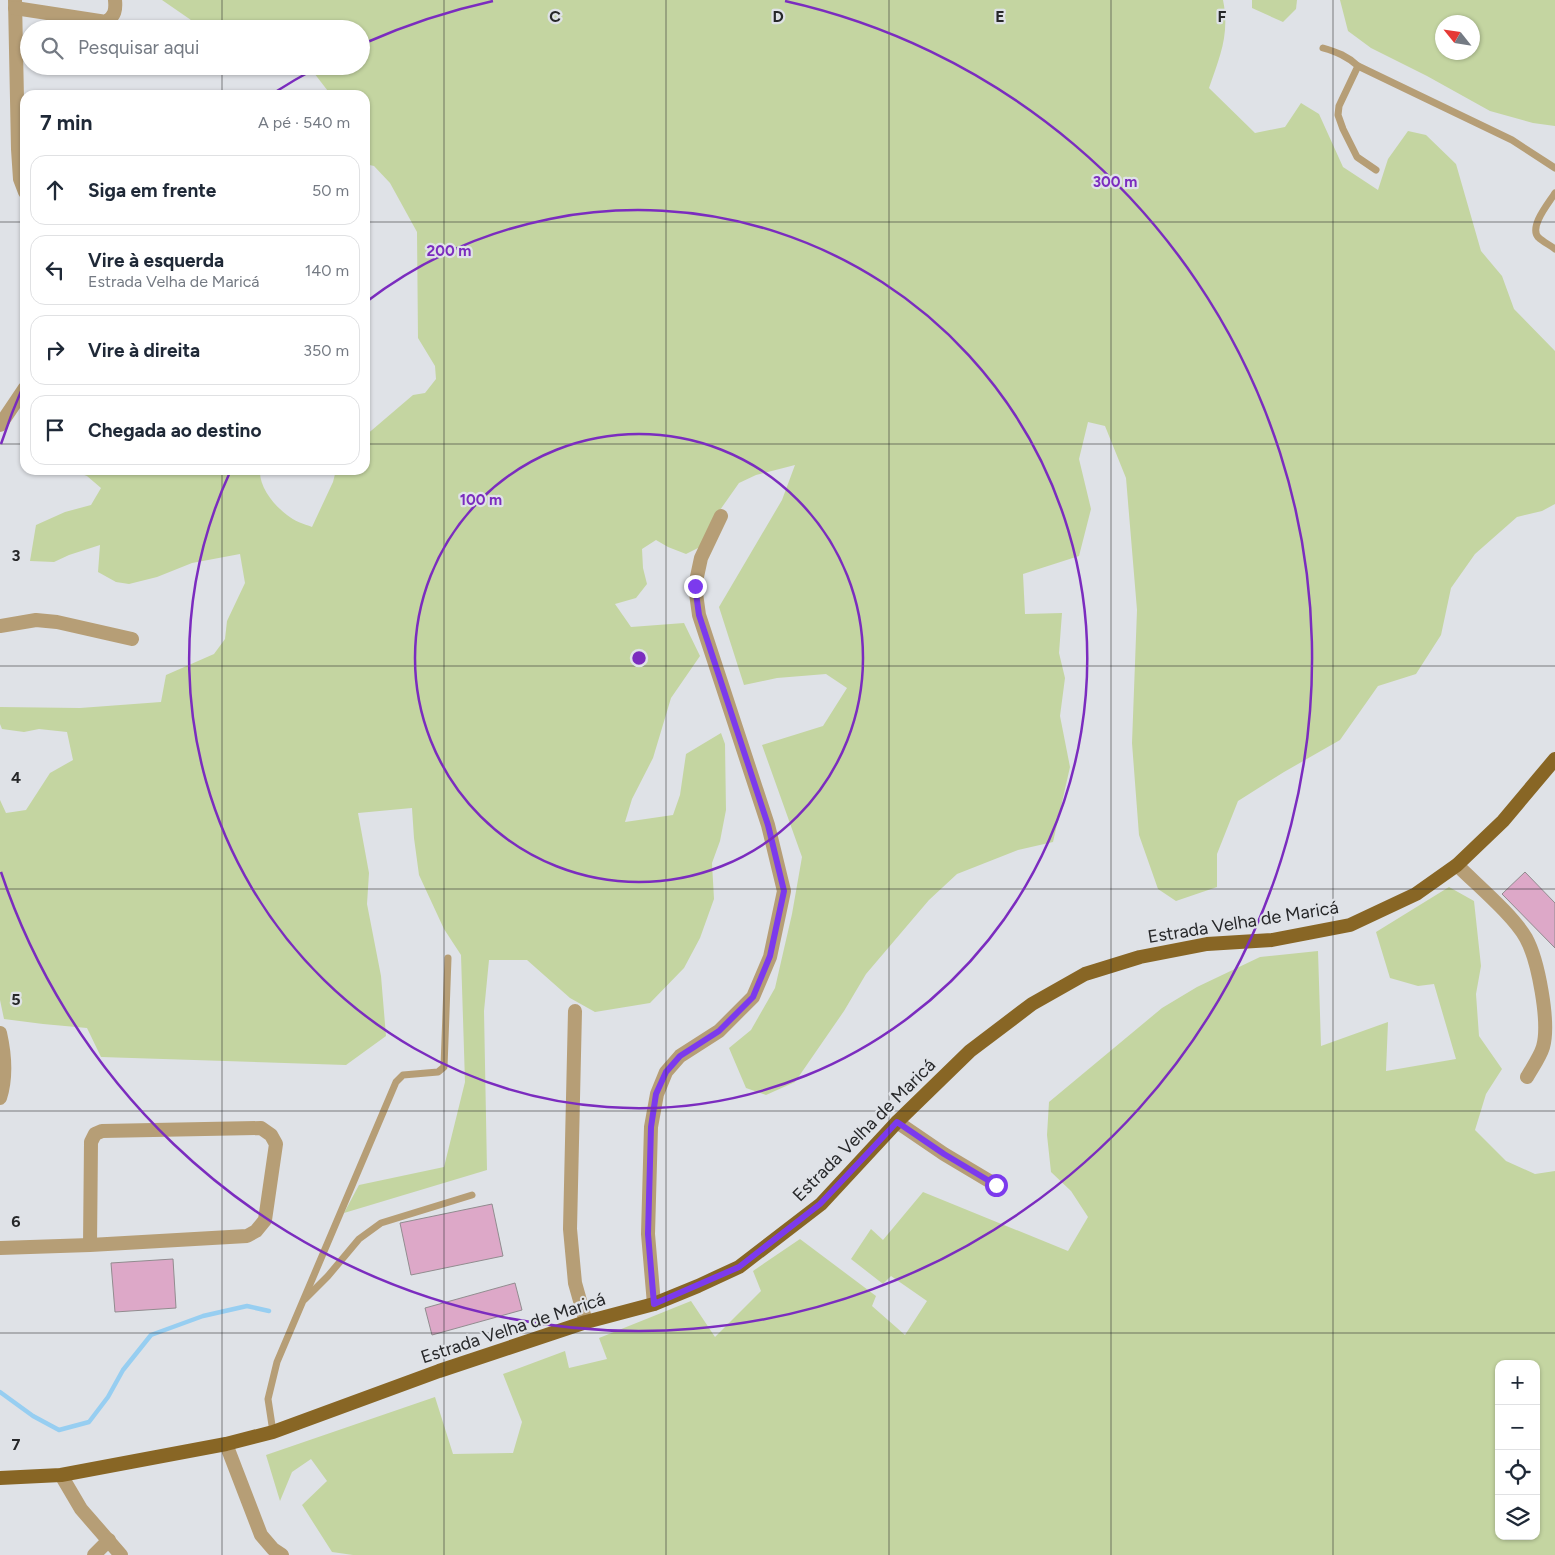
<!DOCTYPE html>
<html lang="pt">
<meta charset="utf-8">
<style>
body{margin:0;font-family:Figtree,sans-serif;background:#f6f6f7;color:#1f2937}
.controls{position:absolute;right:15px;bottom:15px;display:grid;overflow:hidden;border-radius:10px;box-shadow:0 1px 4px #0004}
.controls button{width:45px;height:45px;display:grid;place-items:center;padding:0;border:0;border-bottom:1px solid #e0e1e3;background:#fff;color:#1f2937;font:25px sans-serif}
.compass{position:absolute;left:1435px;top:15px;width:45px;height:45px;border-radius:50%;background:#fff;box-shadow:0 1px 4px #0004;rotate:300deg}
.stop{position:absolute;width:15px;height:15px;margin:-11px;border:4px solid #7c3aed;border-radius:50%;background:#fff}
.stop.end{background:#7c3aed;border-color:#fff;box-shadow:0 1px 5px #0008}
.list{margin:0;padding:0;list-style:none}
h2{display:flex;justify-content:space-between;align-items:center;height:65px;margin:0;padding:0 20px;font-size:21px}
h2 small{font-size:16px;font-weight:400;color:#747a83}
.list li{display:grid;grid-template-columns:32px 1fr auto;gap:15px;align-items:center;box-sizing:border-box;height:70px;margin:0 10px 10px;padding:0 10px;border:1px solid #e0e1e3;border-radius:15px}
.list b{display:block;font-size:19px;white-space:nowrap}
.list p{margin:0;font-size:16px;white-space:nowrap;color:#747a83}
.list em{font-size:16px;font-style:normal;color:#747a83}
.icon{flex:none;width:28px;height:28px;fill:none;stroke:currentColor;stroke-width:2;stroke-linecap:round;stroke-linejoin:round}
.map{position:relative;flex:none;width:1555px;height:1555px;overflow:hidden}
.search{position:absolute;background:#fff;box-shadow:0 1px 4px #0004;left:20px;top:20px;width:350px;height:55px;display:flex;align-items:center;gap:12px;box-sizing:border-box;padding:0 18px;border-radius:28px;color:#747a83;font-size:19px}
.panel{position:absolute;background:#fff;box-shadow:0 1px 4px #0004;left:20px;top:90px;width:350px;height:385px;border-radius:15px}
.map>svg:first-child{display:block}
</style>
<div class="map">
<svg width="1555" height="1555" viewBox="0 0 1555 1555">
<rect width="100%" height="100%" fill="#dfe2e7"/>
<g fill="#c4d5a1" fill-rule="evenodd">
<path d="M162,0H1223C1230,34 1220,56 1209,88L1255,133L1285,127L1301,103L1319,114L1343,167L1378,190L1388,159L1408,131L1426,135L1456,164L1481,251L1502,276L1514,309L1555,351V504L1542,511L1517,517L1475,554L1451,588L1441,635L1416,674L1378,686L1340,740L1284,772L1238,801L1217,854V887L1176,901L1158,889L1139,835L1132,743L1137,610L1126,478L1105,426L1088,422L1079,459L1091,509L1079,556L1023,574L1025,614L1062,613L1059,653L1065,678L1060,716L1070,767L1053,842L1018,850L957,874L929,900L866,974L844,1011L795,1082L766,1095L746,1088L729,1048L751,1030L775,988L792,914L802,857L762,745L823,726L847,688L826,674L777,678L744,685L719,607L782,500L795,465L756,475L739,483L720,510L700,547L686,554L668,547L656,540L642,549L643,568L647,584L636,598L615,604L631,627L684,623L700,656L671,698L653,758L632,799L625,822L673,815L680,795L686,754L721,733L725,744L726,810L720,841L712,863L714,899L700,938L684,968L650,1003L595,1012L570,998L527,960H489L484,1011L487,1170L344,1213L359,1185L444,1167L465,1082L461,955L444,929L419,875L414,838L412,808L358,813L369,873L367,904L381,976L386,1036L346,1065L101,1057L87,1028L43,1024L4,1019L0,1000V800L6,813L26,810L50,773L73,760L67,732L39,729L24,732L2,729L0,724V707L80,708L161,702L166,675L214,654L225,639L227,621L245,583L240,554L192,563L157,577L129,584L116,582L98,572L100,545L69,555L54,562L30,561L36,525L65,512L91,505L101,488L87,476L71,470H260C259,487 274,505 287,515C294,521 304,524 312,527L333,482L336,470H365V436L413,395L425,393L436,379L435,366L418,338L417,232L390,183L374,166L365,164V95H331L314,73L286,66H361V29H204Z"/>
<path d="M1252,0H1297L1296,9L1283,22L1252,8Z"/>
<path d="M1340,0H1555V126L1533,123L1490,111L1427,76L1371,48L1348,31ZM1442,22H1472V52H1442Z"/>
<path d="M1449,887L1474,901L1481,966L1476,994L1479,1036L1502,1069L1486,1094L1475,1130L1506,1161L1535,1174L1555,1171V1555H353L332,1552L302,1505L327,1481L311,1459L292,1472L280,1501L266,1455L435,1397L453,1454L513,1453L522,1422L503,1374L565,1351L569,1368L607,1359L599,1338L691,1301L715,1337L761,1291L753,1271L800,1239L876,1296L872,1306L905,1335L927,1301L891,1276L883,1284L851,1259L871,1229L883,1240L923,1192L1068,1251L1088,1217L1071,1191L1051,1172L1047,1135L1049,1102L1162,1008L1197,987L1260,957L1318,951L1321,1046L1388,1022L1386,1071L1456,1059L1434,984L1418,986L1390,978L1376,932ZM1499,1364H1536V1536H1499Z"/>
</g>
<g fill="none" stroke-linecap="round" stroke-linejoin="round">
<path stroke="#97cef1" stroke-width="4.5" d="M0,1392L33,1416L59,1430L89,1422L108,1397L123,1370L151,1335L203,1316L247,1306L269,1311"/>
</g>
<g fill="#dda8c8" stroke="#918c8f">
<path d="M1525,872L1555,903V948L1502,894Z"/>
<path d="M492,1204L503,1256L411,1275L400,1223Z"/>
<path d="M173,1259L176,1308L115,1312L111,1263Z"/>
<path d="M515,1283L522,1310L432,1335L425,1308Z"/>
</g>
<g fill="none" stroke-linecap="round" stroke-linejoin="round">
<g stroke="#b69e76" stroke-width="7">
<path d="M1323,48C1337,52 1347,56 1358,66L1339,106L1338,115L1343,129L1357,157L1376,170"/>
<path d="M1358,66L1512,140L1555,168"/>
<path d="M1555,193C1549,203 1529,226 1538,237C1543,242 1550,245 1555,249"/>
<path d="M305,1299L328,1276L359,1239L381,1223L472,1195"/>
<path d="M273,1432L268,1399L277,1362L396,1082L403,1075L438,1072L444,1067L448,958"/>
</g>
<g stroke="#b69e76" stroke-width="14">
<path d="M15,0L18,149L20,179L25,192"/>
<path d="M15,8L106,22C115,16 116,10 115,0"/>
<path d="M0,425L25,388"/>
<path d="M0,626L36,620L57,622L132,639"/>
<path d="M1457,865C1477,885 1513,915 1526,938C1538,960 1550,1022 1543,1047C1540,1057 1532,1068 1527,1077"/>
<path d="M575,1011L570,1229L575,1283L586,1322"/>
<path d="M0,1033C5,1055 7,1076 0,1098"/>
<path d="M897,1122L944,1154L996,1185"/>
<path d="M0,1248L90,1245L247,1236L256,1231L265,1220L276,1144L271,1135L261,1128L102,1131L95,1134L91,1142L90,1245"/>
<path d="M654,1304L648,1234L651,1127L657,1094L666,1072L680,1056L719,1031L753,997L770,957L784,891L768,825L699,615L695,586L701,558L721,516"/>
<path d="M226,1444L261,1535L273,1549L282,1555"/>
<path d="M61,1475L81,1509L121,1555"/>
<path d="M94,1555L109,1540"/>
</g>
<path stroke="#886625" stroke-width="14" d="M0,1478L61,1475L226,1444L273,1432L439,1371L586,1322L654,1304L698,1286L739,1267L821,1204L897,1122L970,1051L1032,1004L1085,974L1140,957L1207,944L1272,940L1350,925L1416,894L1457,865L1503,821L1555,759"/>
</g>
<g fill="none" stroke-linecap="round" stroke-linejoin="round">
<path stroke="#7c3aed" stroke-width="6" d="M695,586L699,615L768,825L784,891L770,956L753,997L719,1031L680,1056L666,1072L656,1094L651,1127L648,1234L654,1304L739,1267L820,1204L897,1122L944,1154L996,1185"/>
</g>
<path fill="none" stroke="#262729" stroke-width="1" stroke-opacity="0.55" d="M222,0V29M444,0V1555M666,0V1555M889,0V1555M1111,0V1555M1333,0V1555M222,66V95M0,222H25M365,222H1555M0,444H25M365,444H1555M222,470V1555M0,666H1555M0,889H1555M0,1111H1555M0,1333H1555"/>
<g fill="none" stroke="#7b2cbf" stroke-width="2.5">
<circle cx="639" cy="658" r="224"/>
<path d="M366 302A449 449 0 1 1 230 472"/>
<path d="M1 444A673 673 0 0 1 24 384M272 94A673 673 0 0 1 318 67M365 43A673 673 0 0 1 493 1M785 1A673 673 0 1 1 1 872"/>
</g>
<g text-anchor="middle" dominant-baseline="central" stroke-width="4.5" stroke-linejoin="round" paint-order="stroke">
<g font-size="18" fill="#262729" stroke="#dfe2e7">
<text transform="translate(1243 922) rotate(-9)">Estrada Velha de Maricá</text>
<text transform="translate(864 1130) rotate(-45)">Estrada Velha de Maricá</text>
<text transform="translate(513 1328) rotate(-18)">Estrada Velha de Maricá</text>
</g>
</g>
<g font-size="16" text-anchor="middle" font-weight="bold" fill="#262729" stroke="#dfe2e7" stroke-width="4.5" stroke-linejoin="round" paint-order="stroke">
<text x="555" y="22">C</text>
<text x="778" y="22">D</text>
<text x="1000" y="22">E</text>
<text x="1222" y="22">F</text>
<text x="16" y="561">3</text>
<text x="16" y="783">4</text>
<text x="16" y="1005">5</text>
<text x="16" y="1227">6</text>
<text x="16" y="1450">7</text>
</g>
<circle cx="639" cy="658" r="8" fill="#7b2cbf" stroke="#dfe2e7" stroke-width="2.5"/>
<g font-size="15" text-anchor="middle" font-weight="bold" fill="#7b2cbf" stroke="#dfe2e7" stroke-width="4.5" stroke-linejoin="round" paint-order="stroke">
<text x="1115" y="187">300 m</text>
<text x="449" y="256">200 m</text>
<text x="481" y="505">100 m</text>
</g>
</svg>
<div class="controls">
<button>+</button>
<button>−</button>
<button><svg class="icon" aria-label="locate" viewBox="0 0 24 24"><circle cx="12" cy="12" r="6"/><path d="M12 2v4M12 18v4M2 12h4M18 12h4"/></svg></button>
<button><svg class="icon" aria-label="layers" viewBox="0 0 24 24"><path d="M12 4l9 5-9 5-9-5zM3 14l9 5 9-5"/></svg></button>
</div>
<svg class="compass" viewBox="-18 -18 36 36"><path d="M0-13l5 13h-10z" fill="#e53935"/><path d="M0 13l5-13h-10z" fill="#747a83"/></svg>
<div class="stop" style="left:996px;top:1185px"></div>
<div class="stop end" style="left:695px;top:586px"></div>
<div class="search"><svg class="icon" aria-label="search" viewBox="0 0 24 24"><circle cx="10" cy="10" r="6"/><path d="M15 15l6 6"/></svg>Pesquisar aqui</div>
<section class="panel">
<h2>7 min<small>A pé · 540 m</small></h2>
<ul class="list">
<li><svg class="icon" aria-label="ahead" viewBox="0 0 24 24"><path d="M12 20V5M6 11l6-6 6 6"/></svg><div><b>Siga em frente</b></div><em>50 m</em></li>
<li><svg class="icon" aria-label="left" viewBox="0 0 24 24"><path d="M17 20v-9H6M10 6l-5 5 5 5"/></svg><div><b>Vire à esquerda</b><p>Estrada Velha de Maricá</p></div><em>140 m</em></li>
<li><svg class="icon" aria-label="right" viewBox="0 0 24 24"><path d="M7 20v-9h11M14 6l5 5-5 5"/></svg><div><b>Vire à direita</b></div><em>350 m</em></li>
<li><svg class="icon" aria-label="arrive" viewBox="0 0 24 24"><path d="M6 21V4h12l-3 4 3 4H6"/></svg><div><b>Chegada ao destino</b></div></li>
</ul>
</section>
</div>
